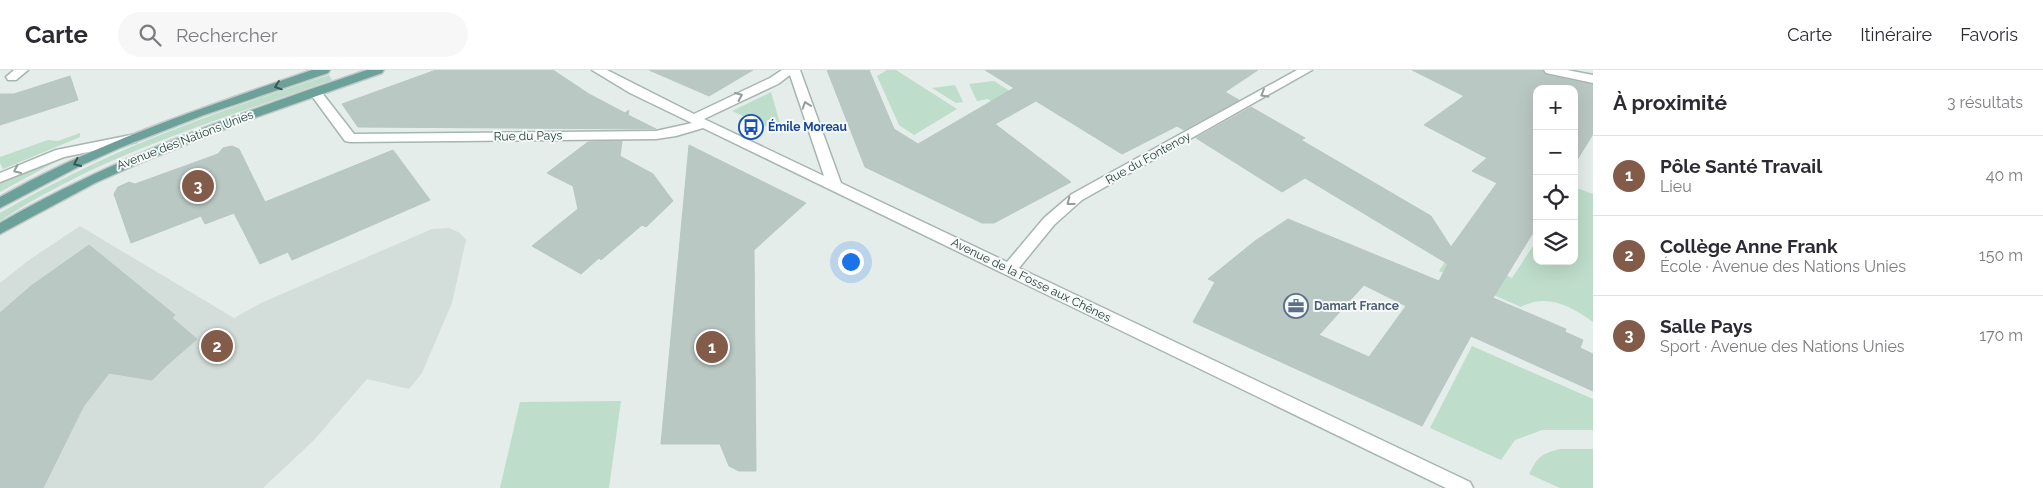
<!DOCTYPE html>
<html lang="fr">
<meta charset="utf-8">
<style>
body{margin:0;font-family:Raleway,sans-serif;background:#f7f7f7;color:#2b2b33}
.controls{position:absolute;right:15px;top:15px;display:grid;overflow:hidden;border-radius:10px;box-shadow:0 5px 20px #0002}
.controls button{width:45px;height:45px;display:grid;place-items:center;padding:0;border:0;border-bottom:1px solid #e1e1e2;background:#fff;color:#2b2b33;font:25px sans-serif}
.you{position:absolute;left:850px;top:191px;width:18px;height:18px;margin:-12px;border:4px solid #fff;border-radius:50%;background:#1a73e8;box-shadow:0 0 0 8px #1a73e833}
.badge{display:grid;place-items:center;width:32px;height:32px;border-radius:50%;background:#825b49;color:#fff;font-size:16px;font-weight:700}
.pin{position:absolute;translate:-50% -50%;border:2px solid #fff;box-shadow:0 1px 5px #0006}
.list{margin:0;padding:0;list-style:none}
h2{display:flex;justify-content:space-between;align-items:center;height:65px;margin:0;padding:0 20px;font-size:21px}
h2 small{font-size:16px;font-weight:400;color:#7c7c81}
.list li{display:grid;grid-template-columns:32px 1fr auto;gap:15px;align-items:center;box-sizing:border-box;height:80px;padding:0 20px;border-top:1px solid #e1e1e2}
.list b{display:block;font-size:19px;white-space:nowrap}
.list p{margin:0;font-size:16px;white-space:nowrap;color:#7c7c81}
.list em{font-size:16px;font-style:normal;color:#7c7c81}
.icon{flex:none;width:28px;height:28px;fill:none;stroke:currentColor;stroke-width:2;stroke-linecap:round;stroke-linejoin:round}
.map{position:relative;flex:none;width:1593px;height:418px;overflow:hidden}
header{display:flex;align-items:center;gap:30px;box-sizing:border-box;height:70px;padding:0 25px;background:#fff;border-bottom:1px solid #e1e1e2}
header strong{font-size:24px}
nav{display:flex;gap:28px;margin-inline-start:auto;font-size:18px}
.search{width:350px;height:45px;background:#f7f7f7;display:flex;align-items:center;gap:12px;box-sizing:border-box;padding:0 18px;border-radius:28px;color:#7c7c81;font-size:19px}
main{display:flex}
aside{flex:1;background:#fff}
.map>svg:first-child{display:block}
</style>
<header>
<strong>Carte</strong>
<div class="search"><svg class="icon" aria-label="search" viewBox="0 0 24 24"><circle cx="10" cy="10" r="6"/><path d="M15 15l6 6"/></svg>Rechercher</div>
<nav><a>Carte</a><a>Itinéraire</a><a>Favoris</a></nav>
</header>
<main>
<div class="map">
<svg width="1593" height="418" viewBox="0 0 1593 418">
<rect width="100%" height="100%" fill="#e4edea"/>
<path fill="#d3ddd9" d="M80,156L234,248L261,233L432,159L449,158L460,163L466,170L452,233L422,303L409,319L367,309L314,370L263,418H0V213L29,190Z"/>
<g fill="#beddca">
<path d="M887,0H896L957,39L914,65L899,55L877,6Z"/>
<path d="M329,5L332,10C219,50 101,84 0,151V143C57,110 117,81 178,58C228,38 279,22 329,5Z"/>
<path d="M994,11L1024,30L1005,41L988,29L977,31L969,14Z"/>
<path d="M955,15L963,32L956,33L932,18Z"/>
<path d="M771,22L783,64L732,41Z"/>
<path d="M80,63V67L3,99L0,93V87L48,70L58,71Z"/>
<path d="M51,89L55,92L0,122V113Z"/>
<path d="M1574,117L1593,124V252C1571,236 1547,223 1521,237L1439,201L1453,180L1512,208L1537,170V191H1574Z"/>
<path d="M1472,276L1593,329V360H1542L1515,370L1501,390L1430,358Z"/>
<path d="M621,331L609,418H500L520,332Z"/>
<path d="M1560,379H1593V418H1560L1529,404C1538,386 1541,384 1560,379Z"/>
</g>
<g fill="#bac8c4" stroke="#b7c7c2" fill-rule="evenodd">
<path d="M436,0H553L589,24L625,43L629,40L628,45L656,59L358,57L342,34Z"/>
<path d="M649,0H753L709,26Z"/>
<path d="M827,0H869L894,59L918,74L1014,18L985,0H1258L1225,22L1239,30L1184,60L1177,56L1122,84L1036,31L995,54L1071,112L994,153H982L865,97Z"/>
<path d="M1412,0H1542L1546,5L1593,15V64L1574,95V19H1537V156L1493,228L1566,259L1565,262L1583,270L1580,278L1593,284V321L1471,266L1422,356L1193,252L1215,212L1208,209L1255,171L1288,149L1439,211L1448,194L1305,108L1282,122L1196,68L1251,37L1305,68L1301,70L1431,146L1451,177L1497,113L1472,101L1487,88L1424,55L1464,26ZM1364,215L1406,236L1369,287L1319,265Z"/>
<path d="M70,6L78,30L0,55V24H14Z"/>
<path d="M622,71L620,86L653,104L673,131L646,157L642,155L601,190L599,188L581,204L532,176L578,139L573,116L547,103L588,72Z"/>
<path d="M689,75L806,133L754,180L756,401H739L729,396L720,374H661Z"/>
<path d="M232,76L239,79L265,132L393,80L430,130L292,190L288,182L260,194L234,143L205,154L201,146L131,173L114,124L118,117L129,112L135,114L218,84L223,78Z"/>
<path d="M89,175L175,245L172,248L197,269L167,295L152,310L109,303L83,337L43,418H0V243L31,216Z"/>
</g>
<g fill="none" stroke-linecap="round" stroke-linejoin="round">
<defs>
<g id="minor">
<path d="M14,0H28L16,10H8L6,7Z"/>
<path d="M592,0H607L694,44L770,8L782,0H800L841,113L1007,192L1044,148L1072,124L1297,0H1312L1082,130L1054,155L1019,198L1470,412L1473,418H1446L703,58L676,66L656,69L350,72L345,71L309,22L315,18L319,19L354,64L656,61L692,53L630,23ZM790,5L824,106L704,49L778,14Z"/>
<path d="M1544,0H1567L1593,5V13L1546,3Z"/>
<path d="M131,65L137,69L136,72L64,87L0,112V103L56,80Z"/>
</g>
<g id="major">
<path d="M312,0H330L328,3L204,45L122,77L82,95L0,138V127C99,71 206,37 312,0Z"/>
<path d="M367,0H384L382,3L237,54L142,92L95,113L0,164V153C116,86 240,43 367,0Z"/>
</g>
</defs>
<use href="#minor" stroke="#a7b5b2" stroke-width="3"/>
<use href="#major" stroke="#c2c9c8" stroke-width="3"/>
<use href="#minor" fill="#fff" fill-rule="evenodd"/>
<use href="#major" fill="#6ba199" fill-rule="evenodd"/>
</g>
<defs><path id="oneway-chevron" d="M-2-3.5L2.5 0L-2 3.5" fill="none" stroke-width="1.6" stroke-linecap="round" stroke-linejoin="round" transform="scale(1.25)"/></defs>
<g stroke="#365752">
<use href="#oneway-chevron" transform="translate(278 16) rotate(161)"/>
<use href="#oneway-chevron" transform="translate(77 93) rotate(155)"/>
</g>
<g stroke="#929e9c">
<use href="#oneway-chevron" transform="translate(1264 24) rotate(150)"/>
<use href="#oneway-chevron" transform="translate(739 26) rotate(-25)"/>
<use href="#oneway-chevron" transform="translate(806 35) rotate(-109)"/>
<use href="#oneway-chevron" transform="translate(17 100) rotate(156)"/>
<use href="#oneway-chevron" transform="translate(1070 132) rotate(143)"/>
</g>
<defs>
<symbol id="bus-ring" viewBox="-11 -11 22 22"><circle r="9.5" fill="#f5faf8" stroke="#1a4fb4" stroke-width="1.5"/><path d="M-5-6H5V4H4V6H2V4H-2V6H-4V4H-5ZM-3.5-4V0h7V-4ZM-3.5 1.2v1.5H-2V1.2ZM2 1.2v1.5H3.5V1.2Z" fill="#1a4fb4"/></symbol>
<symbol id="office-ring" viewBox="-11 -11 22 22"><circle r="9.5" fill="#f5faf8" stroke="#5c6f8a" stroke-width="1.5"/><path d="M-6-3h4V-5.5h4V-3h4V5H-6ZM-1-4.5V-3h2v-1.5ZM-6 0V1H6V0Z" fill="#5c6f8a"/></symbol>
</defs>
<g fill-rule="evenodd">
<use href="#bus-ring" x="737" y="43" width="28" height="28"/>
<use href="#office-ring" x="1282" y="222" width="28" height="28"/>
</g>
<g text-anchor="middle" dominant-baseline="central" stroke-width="4" stroke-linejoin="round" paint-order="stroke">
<g font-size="12" font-weight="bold" fill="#164399" stroke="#f5faf8" text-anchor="start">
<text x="768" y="57">Émile Moreau</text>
</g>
<g font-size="12" fill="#243e3a" stroke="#f5faf8">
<text transform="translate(528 66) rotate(-1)">Rue du Pays</text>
<text transform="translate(185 70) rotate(-21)">Avenue des Nations Unies</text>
<text transform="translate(1148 88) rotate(-29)">Rue du Fontenoy</text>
<text transform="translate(1031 210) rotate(26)">Avenue de la Fosse aux Chênes</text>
</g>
<g font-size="12" font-weight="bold" fill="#4e5e75" stroke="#f5faf8" text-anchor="start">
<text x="1314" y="236">Damart France</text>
</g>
</g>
</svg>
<div class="controls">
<button>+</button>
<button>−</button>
<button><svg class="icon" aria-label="locate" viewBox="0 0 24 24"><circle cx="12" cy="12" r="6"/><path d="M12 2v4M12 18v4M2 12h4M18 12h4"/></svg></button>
<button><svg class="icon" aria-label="layers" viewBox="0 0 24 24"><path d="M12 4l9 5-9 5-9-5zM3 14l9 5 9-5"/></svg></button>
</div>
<div class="you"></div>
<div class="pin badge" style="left:712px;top:277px">1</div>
<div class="pin badge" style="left:217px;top:276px">2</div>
<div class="pin badge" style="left:198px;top:116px">3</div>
</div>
<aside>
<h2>À proximité<small>3 résultats</small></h2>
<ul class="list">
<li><span class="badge">1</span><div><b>Pôle Santé Travail</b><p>Lieu</p></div><em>40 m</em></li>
<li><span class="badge">2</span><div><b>Collège Anne Frank</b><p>École · Avenue des Nations Unies</p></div><em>150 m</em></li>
<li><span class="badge">3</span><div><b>Salle Pays</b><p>Sport · Avenue des Nations Unies</p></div><em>170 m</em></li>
</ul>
</aside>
</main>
